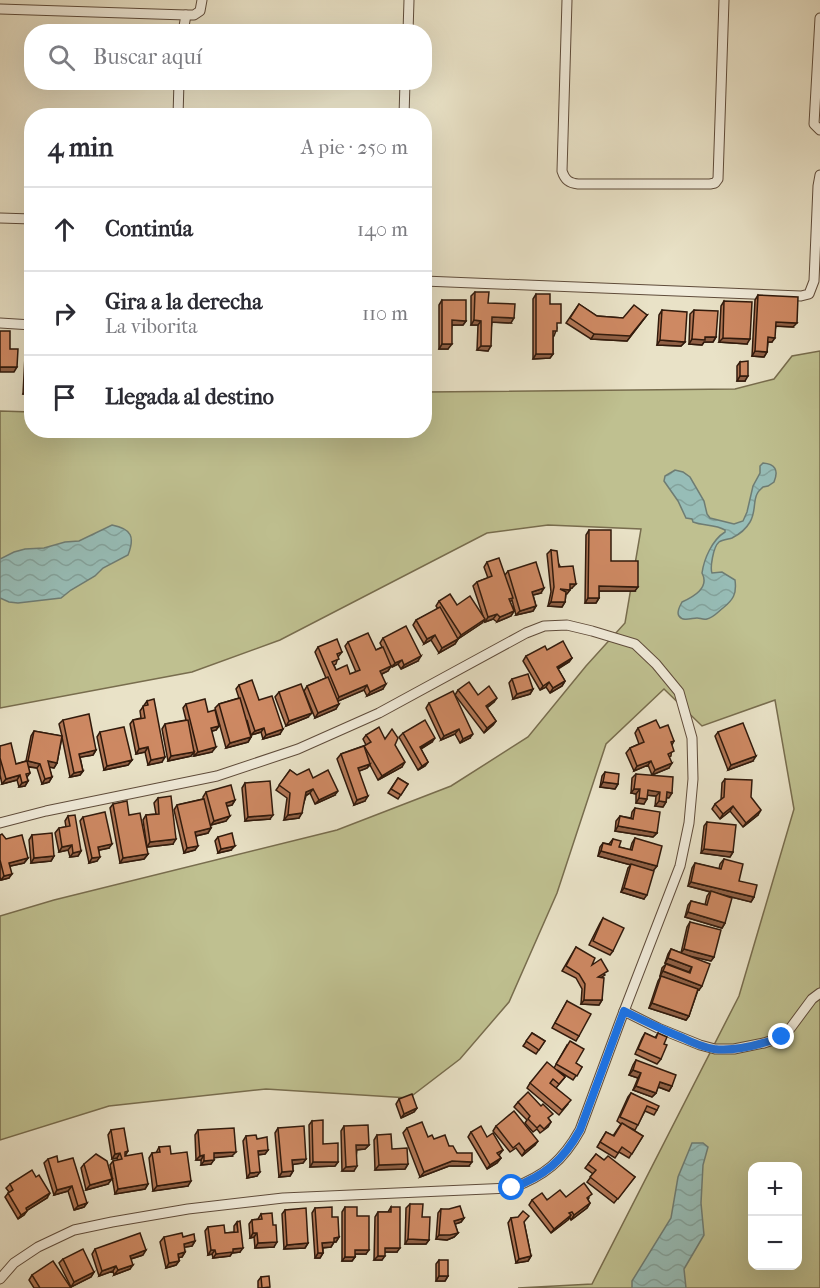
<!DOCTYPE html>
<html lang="es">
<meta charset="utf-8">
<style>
body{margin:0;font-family:"IM FELL French Canon",serif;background:#f2f2f3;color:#2b2b33}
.controls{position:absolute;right:18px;bottom:18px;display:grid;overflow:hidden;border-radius:12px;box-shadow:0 6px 24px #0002}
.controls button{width:54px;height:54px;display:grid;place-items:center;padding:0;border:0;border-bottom:2px solid #e1e1e2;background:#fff;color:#2b2b33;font:30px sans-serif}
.stop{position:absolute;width:18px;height:18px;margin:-14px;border:4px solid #1a73e8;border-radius:50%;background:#fff}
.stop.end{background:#1a73e8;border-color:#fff;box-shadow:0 2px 6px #0008}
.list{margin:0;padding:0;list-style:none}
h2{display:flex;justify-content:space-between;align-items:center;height:78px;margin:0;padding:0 24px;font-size:26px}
h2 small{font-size:20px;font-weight:400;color:#7c7c81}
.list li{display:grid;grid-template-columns:39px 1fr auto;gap:18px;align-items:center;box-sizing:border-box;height:84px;padding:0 24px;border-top:2px solid #e1e1e2}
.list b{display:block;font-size:22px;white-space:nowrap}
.list p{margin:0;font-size:20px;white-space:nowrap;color:#7c7c81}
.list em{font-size:20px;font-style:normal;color:#7c7c81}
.icon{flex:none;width:33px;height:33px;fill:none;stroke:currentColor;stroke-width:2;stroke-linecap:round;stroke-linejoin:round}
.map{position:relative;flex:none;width:820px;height:1288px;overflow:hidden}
.search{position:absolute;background:#fff;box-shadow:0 6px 24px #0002;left:24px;top:24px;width:408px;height:66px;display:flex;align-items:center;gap:15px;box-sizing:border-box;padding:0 21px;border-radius:24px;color:#7c7c81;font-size:22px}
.panel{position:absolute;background:#fff;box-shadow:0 6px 24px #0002;left:24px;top:108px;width:408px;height:330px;border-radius:24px}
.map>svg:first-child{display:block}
</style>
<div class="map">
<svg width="820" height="1288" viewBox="0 0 820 1288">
<defs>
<pattern id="water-waves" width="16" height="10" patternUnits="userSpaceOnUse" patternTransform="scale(1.5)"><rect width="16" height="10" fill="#97bdb7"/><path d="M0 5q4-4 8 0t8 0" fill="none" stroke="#83a29c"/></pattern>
</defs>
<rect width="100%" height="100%" fill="#e9e2c7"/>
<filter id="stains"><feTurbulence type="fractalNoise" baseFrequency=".00333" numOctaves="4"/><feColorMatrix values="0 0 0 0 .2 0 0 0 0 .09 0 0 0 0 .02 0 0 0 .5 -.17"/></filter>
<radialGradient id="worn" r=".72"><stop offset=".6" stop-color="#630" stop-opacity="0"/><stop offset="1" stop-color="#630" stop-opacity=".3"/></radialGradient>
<path fill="#bfc090" stroke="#786d4e" stroke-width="1.5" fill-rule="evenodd" d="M820,351V1288H518L592,1284L739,996L794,809L775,700L702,726L664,689L606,744L557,893L509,1002L460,1059L409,1098L266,1089L109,1106L0,1140V916L54,900L337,830L451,786L528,737L586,666L625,623L641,529L548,525L487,533L280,640L192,672L0,708V411L31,412L32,430H424L425,392L735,389L774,379L792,356ZM752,1166H798V1266H752Z"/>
<g fill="url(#water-waves)" stroke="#6e7c73" stroke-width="1.5">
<path d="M763,463C775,464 779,470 774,482L768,486L763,487C761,489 758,491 757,494C753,502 756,512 750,522C746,529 740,534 732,538C729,539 722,540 719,542C713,547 710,568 712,573L722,572L735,580C737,594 733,600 723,608C718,612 713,618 707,619C703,620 700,618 697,618C692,618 683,622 679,616C676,612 680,606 682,602C693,597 710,588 702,573C704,559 712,540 725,532V530C715,524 703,526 693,522L692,519L686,518L678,501L664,481L665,476L675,470L683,472L690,477L704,501L707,514L710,518L734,524L743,521L747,512L753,486L760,473V466Z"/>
<path d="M112,525C132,529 135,537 128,555L103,568L95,576L71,590L61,598L18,603L9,602L0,598V559L14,552L25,549L44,548L65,542L79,541Z"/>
<path d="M692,1143H703L708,1147L703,1165L701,1203L704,1235L684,1269L686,1288H632V1281L671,1218L678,1177Z"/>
</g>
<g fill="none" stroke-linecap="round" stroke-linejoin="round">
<defs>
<g id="minor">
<path d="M567,0L562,171C565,180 569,183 578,184H710L715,183L718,179L724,0"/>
<path d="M0,9L186,15"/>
<path d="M820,18L814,124L820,130"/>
<path d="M183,32L186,15H194L200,11L202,0"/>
<path d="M408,32L409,0"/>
<path d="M178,116L179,82"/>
<path d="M404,116L405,82"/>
<path d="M0,218L32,219"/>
<path d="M424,281L801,296L809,294L814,281L818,186L820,175"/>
<path d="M0,323L32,325"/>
<path d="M0,823L46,811L217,776L298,749L379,713L526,633L544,626L567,625L592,631L635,644L656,664L679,692L692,738L693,779L689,823L680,866L621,1019L580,1130C563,1161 544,1176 512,1188L283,1198L188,1209L112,1222L74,1230L38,1247L14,1263L0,1279"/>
<path d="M624,1011L658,1028L700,1045L715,1049H734L764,1043L782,1037L789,1030L812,999L820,993"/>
</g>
</defs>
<use href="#minor" stroke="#5f4c3b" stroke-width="11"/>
<use href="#minor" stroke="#f1ecdb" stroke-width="9"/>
</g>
<g fill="#b17655" stroke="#311a0c" stroke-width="1.5">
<path d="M475,292L511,323L492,322L488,351L477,350L478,325H471V296Z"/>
<path d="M536,294L550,304L557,328L554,336H553V354L550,358L533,359V299Z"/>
<path d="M758,295L793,327L776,326L772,342H768L767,352L764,357L752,356L755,300Z"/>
<path d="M442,300L466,321L463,325H452L448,349H439V305Z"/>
<path d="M724,301L747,344L719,342L721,306Z"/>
<path d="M579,304L597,316L623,318L647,315L627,341L591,339L566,323Z"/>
<path d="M662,310L685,342L681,346L657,345L659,315Z"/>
<path d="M694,310L716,337L713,342H704L702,345L689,344L690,314Z"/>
<path d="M29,333L32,395L23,394L26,337Z"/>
<path d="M740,362L745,381H737V366Z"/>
<path d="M589,530L611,561L635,591H599V598L596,603H585L586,535Z"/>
<path d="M551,550L572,588L570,589L566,594L565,602L562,607L548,606L551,592L547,554Z"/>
<path d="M487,562L505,575L508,571L541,593L533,595L536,606L533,611L516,615L512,600L510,602L514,611L511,616L497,622L493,619L485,622L484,620L482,623L458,639L455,644L439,653L431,640L424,644L413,625L416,620L438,609L436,606L439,601L457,605L483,616L473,586L477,582L488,578L484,567Z"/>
<path d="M383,638L418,661L401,669L398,664L392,667L391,666L388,671L382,674L383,689L367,696L364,690L338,701L336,709L315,718L304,691L307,686L326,678L315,652L318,647L342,652L338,657L336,664L334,665L336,670L350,674L356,672L345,646L348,642L376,650L382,647L380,643Z"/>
<path d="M547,650L572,658L569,662L558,669L565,681L562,686L550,693L546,687L540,690L523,661L526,656Z"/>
<path d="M512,679L533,689L530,694L513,699L509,683Z"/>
<path d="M239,685L259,700L280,734L263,739L261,732L251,735L247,720L251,737L248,742L226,748L215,708L219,704L239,698L236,689Z"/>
<path d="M458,690L478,695L494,702L487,708L496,721L493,725L484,733L455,695Z"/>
<path d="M279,692L308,717L286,726L275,697Z"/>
<path d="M147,701L162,762L148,765L145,752L136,754L130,724L133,720L141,718L140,711Z"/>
<path d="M429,703L470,738L460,743L455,734L441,740L426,708Z"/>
<path d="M186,704L208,712L219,726L216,730L212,731V752L194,756V752L191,756L168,761L162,729L165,724L186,720L183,708Z"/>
<path d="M63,720L96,750L93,755L80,757L83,771L80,775L70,777L62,737L57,763L54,768L49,767L52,777L49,782L42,784L37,768L28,767L30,773L27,777L28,781L25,786L19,787L17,780L2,784L0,775V746L16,764L26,761L31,736L34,731L62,736L59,724Z"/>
<path d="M638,728H660L674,741L672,745L671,756L669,757V768L652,775L648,765L634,771L626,753L630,748L639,744L635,733Z"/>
<path d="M100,732L132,760L128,765L104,770L97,737Z"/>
<path d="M718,732L753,761L728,770L715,736Z"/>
<path d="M403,733L432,742L421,749L428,762L425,766L418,770L399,737Z"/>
<path d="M366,735L385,738L395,745L402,767L378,780L370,765L367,768L359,771L365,801L354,805L337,759L341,754L366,745L363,739Z"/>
<path d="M290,770L297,775L313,778L335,795L315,804L310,793L306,796L299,818L284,820L287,798L276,790Z"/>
<path d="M605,772L618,784L615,789L600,787L602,776Z"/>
<path d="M636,774L669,798L667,797L666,802L663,807L655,806L656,796L647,795L644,804L636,803V794L631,793L632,778Z"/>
<path d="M398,778L408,784L398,799L388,793Z"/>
<path d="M725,779L758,815L743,827L730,811L720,819L712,809L715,804L721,800L722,783Z"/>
<path d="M245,783L270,819L245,821L242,788Z"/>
<path d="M206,792L235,800L232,805L227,806L226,821L211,825L208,833L196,836L195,850L184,853L174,810L177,805L203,799V797Z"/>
<path d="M158,798L173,844L147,847L143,820L146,815L156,814L154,803Z"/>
<path d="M113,804L148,854L144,859L120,863L110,808Z"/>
<path d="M635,808L657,833L653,837L615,831L616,821L620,816L631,818L632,812Z"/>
<path d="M68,816L81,851L78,856L70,857L68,850L59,852L55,833L59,828L66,827L65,821Z"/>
<path d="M83,817L109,848L99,850L97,861L89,863L80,821Z"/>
<path d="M707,822L733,852L730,857L701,853L704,826Z"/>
<path d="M0,835L28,858L24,863L10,866L9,878L1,880L0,877Z"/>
<path d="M32,835L54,856L51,861L31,863L29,840Z"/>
<path d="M218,837L231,850L218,853L215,841Z"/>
<path d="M635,838L657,866L653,871L644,899L621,892L628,868L631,865L598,856L600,847L603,843L609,844L613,839L619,847L630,850L632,843Z"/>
<path d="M724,859L739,881L754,897L751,902L723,895L725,923L722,928L685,917L688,905L691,901L705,905L707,896L710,892L688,886L692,868L695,863L719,869L720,864Z"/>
<path d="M603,918L613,951L610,955L589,945L600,923Z"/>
<path d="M690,922L714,957L711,961L690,956L699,990H698L689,1016L686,1020L649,1008L658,981L661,976H660L662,968L666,964L689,972L665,963L668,954L671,949L681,953L687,927Z"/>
<path d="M576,947L592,965L605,975L602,977V1000L599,1005L581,1004L582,989L576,978L562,971Z"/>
<path d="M567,1001L579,1036L576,1041L552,1028Z"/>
<path d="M532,1033L545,1041L536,1054L523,1046Z"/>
<path d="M645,1033L655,1038L658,1033L661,1059L657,1064L635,1054L642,1038Z"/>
<path d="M567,1045L576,1063L582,1067L573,1080L557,1070L565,1077L556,1088L568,1104L559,1115L527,1088L530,1083L554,1068Z"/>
<path d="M636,1060L672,1086L669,1091L658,1087L656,1093L652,1097L633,1090L638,1078L629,1075L633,1065Z"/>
<path d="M631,1093L657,1110L654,1115L645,1111L635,1130L628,1127L643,1136L629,1158L619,1152L615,1158L597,1147L606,1132L613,1136L621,1124L617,1121L628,1097Z"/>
<path d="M399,1099L417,1108L414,1112L401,1118L396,1104Z"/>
<path d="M518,1102L549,1119L551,1122L548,1127L540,1133L537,1129L533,1132L525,1123L527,1120L514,1107Z"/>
<path d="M312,1121L323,1144L338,1162L335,1166L310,1167L309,1125Z"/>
<path d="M344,1126L369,1145L365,1149L357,1150L354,1171H342L341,1131Z"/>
<path d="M496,1126L535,1145L522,1156L516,1148L510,1152L493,1131Z"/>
<path d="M278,1128L306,1159L303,1163L293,1164V1171L290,1176L279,1177L275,1133Z"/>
<path d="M407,1128L449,1146L457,1153L469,1166H449L420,1177L403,1133Z"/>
<path d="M111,1130L128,1151L125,1156L148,1184L145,1189L115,1194L110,1165L113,1161L118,1160L117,1158L112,1159L108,1135Z"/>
<path d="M198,1130L232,1156L214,1157L211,1164L201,1165V1160H196L195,1135Z"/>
<path d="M471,1132L487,1137L503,1150L499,1155L501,1158L497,1163L487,1169L468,1137Z"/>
<path d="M377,1135L408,1164L405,1169L375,1170L374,1140Z"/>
<path d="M246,1136L257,1139L268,1150L265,1154L258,1155L257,1176L247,1178L243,1141Z"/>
<path d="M159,1147L171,1154L188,1186L153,1191L149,1158L152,1153H156Z"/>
<path d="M596,1154L604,1160L635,1177L614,1203L587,1182L593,1174L585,1168Z"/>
<path d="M48,1159L58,1162L87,1203L84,1207L74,1210L68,1191L54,1195L44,1163Z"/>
<path d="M84,1164L108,1184L86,1190L81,1168Z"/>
<path d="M10,1184L47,1198L27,1210L24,1215L18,1219L5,1197L9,1192L6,1188Z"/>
<path d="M589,1198L588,1200L590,1203L587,1208L571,1220L570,1218L551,1233L529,1205L532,1200Z"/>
<path d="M410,1204L429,1240L426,1244H405L406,1208Z"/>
<path d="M345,1207L357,1216L366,1254H355V1257L352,1261H342V1212Z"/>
<path d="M391,1207L397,1252H385L382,1260H374L375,1217L378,1212H388Z"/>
<path d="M315,1208L332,1217L339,1237L336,1242H334L331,1247L323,1248V1253L320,1258H315L312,1213Z"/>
<path d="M441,1209L464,1218L461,1222L455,1224L458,1233L454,1237L447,1240L436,1239L438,1213Z"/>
<path d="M285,1210L308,1243L305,1248L284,1249L282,1214Z"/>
<path d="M261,1214L274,1247L255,1248L254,1237L250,1238L249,1224L252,1220L258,1219Z"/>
<path d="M511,1218L524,1222L531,1256L528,1261L516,1263L508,1223Z"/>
<path d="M237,1222L240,1252L232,1253L230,1256L213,1258L212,1254L208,1255L205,1231L208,1227L225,1233L234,1232V1226Z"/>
<path d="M164,1237H183L195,1241L192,1246L184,1247L185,1252L182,1257H179V1261L176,1265L166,1268L160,1242Z"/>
<path d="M95,1249L143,1255L131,1259L130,1269L114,1275L113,1271L99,1276L92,1254Z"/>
<path d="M63,1259L94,1272L91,1277L71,1287L59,1263Z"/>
<path d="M439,1260L448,1276L445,1281H436V1264Z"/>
<path d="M32,1275L71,1288H34L29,1280Z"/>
<path d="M261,1277L269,1288H258V1281Z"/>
</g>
<g fill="#906045" stroke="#311a0c" stroke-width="1.5">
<path d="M647,315L627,341L591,339L594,334Z"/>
<path d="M492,317L514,318L511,323L489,322Z"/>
<path d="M452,320L466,321L463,325H448Z"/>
<path d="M474,320L481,321L478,325H471Z"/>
<path d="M776,322L797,323L793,327L773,326Z"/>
<path d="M705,337H716L713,342H704L702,345L689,344L692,339Z"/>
<path d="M768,337L775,338L772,342H765Z"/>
<path d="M723,338L750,339L747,344L719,342Z"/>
<path d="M660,340L685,342L681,346L657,345Z"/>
<path d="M442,344H452L448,349H439Z"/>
<path d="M481,346H491L488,351L477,350Z"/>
<path d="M755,351L767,352L764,357L752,356Z"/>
<path d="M536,354H553L550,358L533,359Z"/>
<path d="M0,367H17L14,372H0Z"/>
<path d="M740,376H748L745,381H737Z"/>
<path d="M26,390H32V395L23,394Z"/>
<path d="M570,584H576L572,588L566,589Z"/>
<path d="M599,586L638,587L635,591H596Z"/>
<path d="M544,588L541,593L529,596L532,592Z"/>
<path d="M560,589L570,590L567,594H556Z"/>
<path d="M588,598H599L596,603H585Z"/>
<path d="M551,602H565L562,607L548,606Z"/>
<path d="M536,606L533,611L516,615L520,611Z"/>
<path d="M514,611L511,616L497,622L500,617Z"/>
<path d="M497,614L493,619L485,622L488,617Z"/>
<path d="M485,619L482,623L458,639L461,635Z"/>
<path d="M435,635L431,640L424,644L427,639Z"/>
<path d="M458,639L455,644L439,653L442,648Z"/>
<path d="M421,656L418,661L401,669L404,665Z"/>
<path d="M572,658L569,662L553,671L557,667Z"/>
<path d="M402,660L398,664L392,667L395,663Z"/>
<path d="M391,666L388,671L377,676L380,671Z"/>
<path d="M565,681L562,686L550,693L553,688Z"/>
<path d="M549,682L546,687L540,690L543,686Z"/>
<path d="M386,684L383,689L367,696L370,692Z"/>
<path d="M367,685L364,690L336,702L339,697Z"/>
<path d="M533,689L530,694L513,699L517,694Z"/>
<path d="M497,698L494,702L482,711L486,706Z"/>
<path d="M339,704L336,709L315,718L318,713Z"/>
<path d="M312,713L308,717L286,726L289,721Z"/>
<path d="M496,721L493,725L484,733L487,728Z"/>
<path d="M219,726L216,730L208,732L211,728Z"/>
<path d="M264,728L261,732L251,735L255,731Z"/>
<path d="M283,729L280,734L263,739L266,735Z"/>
<path d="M459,729L455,734L441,740L444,736Z"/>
<path d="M473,734L470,738L460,743L463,739Z"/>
<path d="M251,737L248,742L226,748L230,743Z"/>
<path d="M435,738L432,742L416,751L420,747Z"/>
<path d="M148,747L145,752L136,754L139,749Z"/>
<path d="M216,747L212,752L194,756L198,752Z"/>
<path d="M96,750L93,755L76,758L79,754Z"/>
<path d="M194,752L191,756L168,761L171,756Z"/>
<path d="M756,756L753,761L728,770L731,765Z"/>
<path d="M165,757L162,762L148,765L151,760Z"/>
<path d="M132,760L128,765L104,770L107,766Z"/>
<path d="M28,761L40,764L37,768L25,766Z"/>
<path d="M48,761L57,763L54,768L44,766Z"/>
<path d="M651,761L648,765L634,771L637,766Z"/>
<path d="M405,762L402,767L378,780L382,776Z"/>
<path d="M428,762L425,766L418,770L422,766Z"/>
<path d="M672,763L669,768L652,775L655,770Z"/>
<path d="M370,764L367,768L355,773L358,768Z"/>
<path d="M83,771L80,775L70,777L74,773Z"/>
<path d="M20,775L17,780L2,784L6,779Z"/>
<path d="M52,777L49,782L42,784L45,779Z"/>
<path d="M28,781L25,786L19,787L22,783Z"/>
<path d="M603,782L618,784L615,789L600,787Z"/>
<path d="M313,789L310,793L303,797L306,792Z"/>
<path d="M634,789H640L636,794L631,793Z"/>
<path d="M648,790L660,792L656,796L644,795Z"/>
<path d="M338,791L335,795L315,804L319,800Z"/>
<path d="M667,792L672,793L669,798L664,797Z"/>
<path d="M368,796L365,801L354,805L357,800Z"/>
<path d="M639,798L647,799L644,804L636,803Z"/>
<path d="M235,800L232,805L223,807L226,803Z"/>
<path d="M659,801L666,802L663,807L655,806Z"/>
<path d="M733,806L730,811L720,819L723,814Z"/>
<path d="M761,810L758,815L743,827L746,823Z"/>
<path d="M302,813L299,818L284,820L288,815Z"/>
<path d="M273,815L270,819L245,821L248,817Z"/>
<path d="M230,816L226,821L211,825L214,821Z"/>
<path d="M618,826L657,833L653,837L615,831Z"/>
<path d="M211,828L208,833L191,837L195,832Z"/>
<path d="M176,839L173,844L147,847L150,842Z"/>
<path d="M112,844L109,848L95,851L98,847Z"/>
<path d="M72,845L68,850L59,852L62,847Z"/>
<path d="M198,846L195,850L184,853L187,848Z"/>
<path d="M235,846L231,850L218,853L221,849Z"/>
<path d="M704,849L733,852L730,857L701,853Z"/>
<path d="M81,851L78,856L70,857L73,853Z"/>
<path d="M601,851L657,866L653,871L598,856Z"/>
<path d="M148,854L144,859L120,863L123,858Z"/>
<path d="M54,856L51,861L31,863L34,858Z"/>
<path d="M100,857L97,861L89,863L92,858Z"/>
<path d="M28,858L24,863L6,867L9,863Z"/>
<path d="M12,874L9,878L1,880L4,876Z"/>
<path d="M691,882L754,897L751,902L688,886Z"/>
<path d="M624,888L647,895L644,899L621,892Z"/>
<path d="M688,912L725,923L722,928L685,917Z"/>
<path d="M684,949L714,957L711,961L680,954Z"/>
<path d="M668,958L692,967L689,972L665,963Z"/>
<path d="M663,971L702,986L699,990L660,976Z"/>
<path d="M584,1000H602L599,1005L581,1004Z"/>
<path d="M652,1003L689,1016L686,1020L649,1008Z"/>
<path d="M633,1070L641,1073L638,1078L629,1075Z"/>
<path d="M660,1082L672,1086L669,1091L656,1086Z"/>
<path d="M636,1086L656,1093L652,1097L633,1090Z"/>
<path d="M417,1108L414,1112L401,1118L404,1114Z"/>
<path d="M538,1141L535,1145L522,1156L525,1151Z"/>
<path d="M356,1145H369L365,1149L353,1150Z"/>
<path d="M268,1150L265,1154L254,1155L258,1151Z"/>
<path d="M236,1152L232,1156L211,1158L214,1153Z"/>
<path d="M120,1153L117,1158L112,1159L115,1154Z"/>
<path d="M204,1155L201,1160H196L200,1156Z"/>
<path d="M501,1158L497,1163L487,1169L490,1165Z"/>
<path d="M306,1159L303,1163L289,1165L292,1160Z"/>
<path d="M214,1160L211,1164L201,1165L204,1161Z"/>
<path d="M452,1161L472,1162L469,1166H449L420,1177L424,1172Z"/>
<path d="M313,1162H338L335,1166L310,1167Z"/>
<path d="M408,1164L405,1169L375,1170L379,1165Z"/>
<path d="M357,1166L354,1171H342L346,1167Z"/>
<path d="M293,1171L290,1176L279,1177L282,1172Z"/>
<path d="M260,1172L257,1176L247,1178L250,1173Z"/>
<path d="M112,1179L108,1184L86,1190L90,1185Z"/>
<path d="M191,1181L188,1186L153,1191L157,1186Z"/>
<path d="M148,1184L145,1189L115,1194L118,1189Z"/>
<path d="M72,1186L68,1191L54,1195L57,1190Z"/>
<path d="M50,1193L47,1198L23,1213L26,1208Z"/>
<path d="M87,1203L84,1207L74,1210L78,1206Z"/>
<path d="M590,1203L587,1208L571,1220L574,1215Z"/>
<path d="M27,1211L24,1215L18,1219L21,1215Z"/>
<path d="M571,1215L568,1220L551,1233L554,1229Z"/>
<path d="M464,1218L461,1222L450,1226L454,1221Z"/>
<path d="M253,1233H257L254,1237L250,1238Z"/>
<path d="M458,1233L454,1237L447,1240L436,1239L439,1235Z"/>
<path d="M339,1237L336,1242H331L334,1238Z"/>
<path d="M408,1239L429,1240L426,1244H405Z"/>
<path d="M195,1241L192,1246L180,1248L184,1244Z"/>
<path d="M277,1242L274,1247L255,1248L258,1243Z"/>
<path d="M334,1242L331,1247L319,1248L322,1243Z"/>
<path d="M308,1243L305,1248L284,1249L287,1245Z"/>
<path d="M243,1248L240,1252L232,1253L230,1256L213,1258L216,1254L233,1249Z"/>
<path d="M385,1248H400L397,1252H382Z"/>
<path d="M146,1250L143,1255L127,1260L130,1256Z"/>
<path d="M211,1250H215L212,1254L208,1255Z"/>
<path d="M355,1250H369L366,1254H352Z"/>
<path d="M185,1252L182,1257L175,1258L178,1254Z"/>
<path d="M318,1253H323L320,1258H315Z"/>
<path d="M378,1256H385L382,1260H374Z"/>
<path d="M531,1256L528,1261L516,1263L519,1259Z"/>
<path d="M345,1257H355L352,1261H342Z"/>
<path d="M179,1261L176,1265L166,1268L169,1263Z"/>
<path d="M133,1265L130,1269L114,1275L118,1270Z"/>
<path d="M116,1266L113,1271L99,1276L102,1271Z"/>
<path d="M94,1272L91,1277L71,1287L74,1282Z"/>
<path d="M439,1276H448L445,1281H436Z"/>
</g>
<g fill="#ce8963" stroke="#311a0c" stroke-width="1.5">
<path d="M475,292H489L488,303L515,304L514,318L492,317L491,346H481V321L474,320Z"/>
<path d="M536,294H550V304H561V323H557V331H553V354H536Z"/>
<path d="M758,295L798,297L797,323L776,322L775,338L768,337L767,352L755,351Z"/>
<rect x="424" y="296" width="5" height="24"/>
<path d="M442,300H466V321L452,320V344H442Z"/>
<path d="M724,301L752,302L750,339L723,338Z"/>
<path d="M579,304L597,316L623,318L634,305L647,315L630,336L594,334L570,318Z"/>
<path d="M662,310L687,312L685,342L660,340Z"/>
<path d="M694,310L718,311L716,337H705V340L692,339Z"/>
<path d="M0,331H10V349H18L17,367H0Z"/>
<path d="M29,333H32V390H26Z"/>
<path d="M748,361V376H740V362Z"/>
<path d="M589,530H611V561H638V587L599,586V598H588Z"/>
<path d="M551,550L557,551L559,567L573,566L576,584H570V590L560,589L566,592L565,602H551L554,587Z"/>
<path d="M499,558L513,598L509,599L514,611L500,617L497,614L488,617L477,582L492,576L487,562Z"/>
<path d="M536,562L544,588L532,592L536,606L520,611L508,571Z"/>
<path d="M450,594L457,605L470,596L485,619L461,635L439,601Z"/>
<path d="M440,607L458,639L442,648L435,635L427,639L416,620Z"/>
<path d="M406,626L421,656L404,665L402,660L395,663L383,638Z"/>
<path d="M368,633L376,650L383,647L391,666L380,671L386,684L370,692L367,685L339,697L318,647L337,639L342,652L337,654L339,659L332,662L336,670L347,665L350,674L360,670L348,642Z"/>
<path d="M563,641L572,658L557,667L565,681L553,688L549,682L543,686L526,656L545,646L547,650Z"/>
<path d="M528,674L533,689L517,694L512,679Z"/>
<path d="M328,677L339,704L318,713L307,686Z"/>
<path d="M252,680L259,700L272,696L283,729L266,735L264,728L255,731L239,685Z"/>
<path d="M469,682L478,695L489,686L497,698L486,706L496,721L487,728L458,690Z"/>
<path d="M301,684L312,713L289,721L279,692Z"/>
<path d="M453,691L473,734L463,739L459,729L444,736L429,703Z"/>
<path d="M240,698L251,737L230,743L219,704Z"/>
<path d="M154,699L165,757L151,760L148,747L139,749L133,720L145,718L143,706L148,705L147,701Z"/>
<path d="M205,699L208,712L215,710L219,726L211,728L216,747L198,752L186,704Z"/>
<path d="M89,714L96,750L79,754L83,771L74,773L63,720Z"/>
<path d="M188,720L194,752L171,756L165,724Z"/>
<path d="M425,720L435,738L420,747L428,762L422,766L403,733Z"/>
<path d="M656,720L660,728L668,725L674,741L671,742L674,751L668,754L672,763L655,770L651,761L637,766L630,748L644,742L638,728Z"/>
<path d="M743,723L756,756L731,765L718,732Z"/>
<path d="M124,727L132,760L107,766L100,732Z"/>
<path d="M379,727L385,739L392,729L398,738L395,745L405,762L382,776L364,746L371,742L366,735Z"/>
<path d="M34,731L62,736L57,763L48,761L52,777L45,779L40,764L28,761Z"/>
<path d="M11,743L16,764L27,761L30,773L26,774L28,781L22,783L20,775L6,779L0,758V746Z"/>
<path d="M364,746L370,764L358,768L368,796L357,800L341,754Z"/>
<path d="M309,769L313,778L328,770L338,791L319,800L313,789L306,792L302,813L288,815L290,793L279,785L290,770L297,775Z"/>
<path d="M605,772L619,774L618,784L603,782Z"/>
<path d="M636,774L673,777L672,793L667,792L666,802L659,801L660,792L648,790L647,799L639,798L640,789H634Z"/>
<path d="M398,778L408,784L401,795L391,789Z"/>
<path d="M725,779L752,780L751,797L761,810L746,823L733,806L723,814L715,804L724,797Z"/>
<path d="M270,781L273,815L248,817L245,783Z"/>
<path d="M231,785L235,800L226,803L230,816L214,821L206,792Z"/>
<path d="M171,796L176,839L150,842L146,815L159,814L158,798Z"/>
<path d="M204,799L211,828L195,832L198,846L187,848L177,805Z"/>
<path d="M127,801L129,815L140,813L148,854L123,858L113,804Z"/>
<path d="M635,808L660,812L657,833L618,826L620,816L633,819Z"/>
<path d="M105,812L112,844L98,847L100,857L92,858L83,817Z"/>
<path d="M75,815L81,851L73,853L72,845L62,847L59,828L70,826L68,816Z"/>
<path d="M707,822L736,825L733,852L704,849Z"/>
<path d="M52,833L54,856L34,858L32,835Z"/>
<path d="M232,833L235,846L221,849L218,837Z"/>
<path d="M2,834L6,839L22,835L28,858L9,863L12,874L4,876L0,860V835Z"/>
<path d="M635,838L662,846L657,866L601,851L603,843L611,845L613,839L621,841L619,847L632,850Z"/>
<path d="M724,859L743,864L739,881L757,885L754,897L691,882L695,863L721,869Z"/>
<path d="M631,864L654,871L647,895L624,888Z"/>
<path d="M711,891L732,898L725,923L688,912L691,901L707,905Z"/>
<path d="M603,918L624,928L613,951L593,941Z"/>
<path d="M690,922L721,930L714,957L684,949Z"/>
<path d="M576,947L595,958L592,965L601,959L608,971L598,977L604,978L602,1000H584L585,984L579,974L566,966Z"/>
<path d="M671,949L710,964L702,986L663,971L666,964L690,973L692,967L668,958Z"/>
<path d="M661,976L698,989L689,1016L652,1003Z"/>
<path d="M567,1001L591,1014L579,1036L555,1023Z"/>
<path d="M532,1033L545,1041L539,1050L526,1041Z"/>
<path d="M645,1033L656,1038L658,1033L667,1037L664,1044L667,1045L661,1059L638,1049Z"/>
<path d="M570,1041L584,1049L576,1063L582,1067L577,1076L556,1064Z"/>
<path d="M636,1060L676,1075L672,1086L660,1082L656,1093L636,1086L641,1073L633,1070Z"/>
<path d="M547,1062L565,1077L559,1084L553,1079L550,1083L571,1100L562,1110L530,1083Z"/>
<path d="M528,1092L541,1106L543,1104L553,1114L548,1118L551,1122L544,1129L540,1125L537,1128L528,1119L530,1116L518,1102Z"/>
<path d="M631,1093L659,1106L657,1110L647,1106L638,1125L620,1117Z"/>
<path d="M412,1094L417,1108L404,1114L399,1099Z"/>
<path d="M514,1111L538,1141L525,1151L519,1143L513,1148L496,1126Z"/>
<path d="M323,1120V1144L338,1143V1162H313L312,1121Z"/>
<path d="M422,1122L428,1137L432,1135L434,1139L445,1135L449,1146H453L457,1153H472V1162L452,1161L424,1172L407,1128Z"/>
<path d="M622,1123L643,1136L632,1154L622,1147L618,1153L600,1142L606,1132L614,1136Z"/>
<path d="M368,1125L369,1145H356L357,1166L346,1167L344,1126Z"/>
<path d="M304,1126L306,1159L292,1160L293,1171L282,1172L278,1128Z"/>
<path d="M481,1126L487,1137L493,1133L503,1150L497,1153L501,1158L490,1165L471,1132Z"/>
<path d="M124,1128L128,1151L125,1152V1156L142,1153L148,1184L118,1189L113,1161L122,1159L120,1153L115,1154L111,1130Z"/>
<path d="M234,1128L236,1152L214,1153V1160L204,1161V1155L200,1156L198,1130Z"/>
<path d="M391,1134L392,1149L407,1148L408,1164L379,1165L377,1135Z"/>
<path d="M256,1135L257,1139L267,1137L268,1150L258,1151L260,1172L250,1173L246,1136Z"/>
<path d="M170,1146L171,1154L187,1152L191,1181L157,1186L152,1153L160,1152L159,1147Z"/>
<path d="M96,1154L107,1161L112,1179L90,1185L84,1164Z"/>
<path d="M596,1154L604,1160L608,1156L635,1177L618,1199L590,1177L596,1170L588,1164Z"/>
<path d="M57,1156L58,1162L73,1158L87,1203L78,1206L72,1186L57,1190L48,1159Z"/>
<path d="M32,1170L36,1177L39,1175L50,1193L26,1208L27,1211L21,1215L8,1193L13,1190L10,1184Z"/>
<path d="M584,1183L592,1194L587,1198L590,1203L574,1215L572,1212L569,1213L571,1215L554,1229L532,1200L542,1193L547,1200L560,1190L566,1197Z"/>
<path d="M410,1204H423L422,1217H430L429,1240L408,1239Z"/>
<path d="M460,1206L464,1218L454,1221L458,1233L450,1235H439L441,1209H449Z"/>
<path d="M332,1207V1217H338L339,1237L334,1238V1242L322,1243L323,1253H318L315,1208Z"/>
<path d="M345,1207H357V1216H369V1250H355V1257H345Z"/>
<path d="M391,1207H400V1248H385V1256H378V1212H391Z"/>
<path d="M306,1208L308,1243L287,1245L285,1210Z"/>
<path d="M523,1211L529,1216L524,1222L531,1256L519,1259L511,1218L518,1217Z"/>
<path d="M272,1213L273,1225H276L277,1242L258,1243L257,1233H253L252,1220L262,1219L261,1214Z"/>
<path d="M240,1221L243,1248L233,1249V1252L216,1254L215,1250H211L208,1227L224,1225L225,1233L238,1232L237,1222Z"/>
<path d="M140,1233L146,1250L130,1256L133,1265L118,1270L116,1266L102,1271L95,1249Z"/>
<path d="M182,1233L183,1237L194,1234L195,1241L184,1244L185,1252L178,1254L179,1261L169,1263L164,1237Z"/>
<path d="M83,1249L94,1272L74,1282L63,1259Z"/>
<rect x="439" y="1260" width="9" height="16"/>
<path d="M53,1261L71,1288H40L32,1275Z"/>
<path d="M269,1276L270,1287L262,1288L261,1277Z"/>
</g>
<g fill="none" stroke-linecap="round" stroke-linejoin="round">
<path stroke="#1a73e8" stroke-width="8" d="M512,1188C544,1176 563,1161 580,1130L624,1011C644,1021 663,1030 683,1038C693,1043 703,1047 714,1049C736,1052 762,1044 782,1037"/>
</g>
<rect width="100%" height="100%" filter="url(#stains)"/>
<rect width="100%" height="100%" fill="url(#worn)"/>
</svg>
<div class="controls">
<button>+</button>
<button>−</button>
</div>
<div class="stop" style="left:512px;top:1188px"></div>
<div class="stop end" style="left:782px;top:1037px"></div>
<div class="search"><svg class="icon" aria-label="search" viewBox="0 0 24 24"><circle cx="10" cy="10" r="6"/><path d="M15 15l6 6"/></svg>Buscar aquí</div>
<section class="panel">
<h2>4 min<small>A pie · 250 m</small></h2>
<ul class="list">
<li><svg class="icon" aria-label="ahead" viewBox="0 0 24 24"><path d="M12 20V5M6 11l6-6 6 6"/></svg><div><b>Continúa</b></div><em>140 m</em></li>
<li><svg class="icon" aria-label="right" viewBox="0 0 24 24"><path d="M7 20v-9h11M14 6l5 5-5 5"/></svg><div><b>Gira a la derecha</b><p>La viborita</p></div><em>110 m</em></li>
<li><svg class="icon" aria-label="arrive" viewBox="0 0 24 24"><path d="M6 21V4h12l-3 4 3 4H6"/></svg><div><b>Llegada al destino</b></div></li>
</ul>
</section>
</div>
